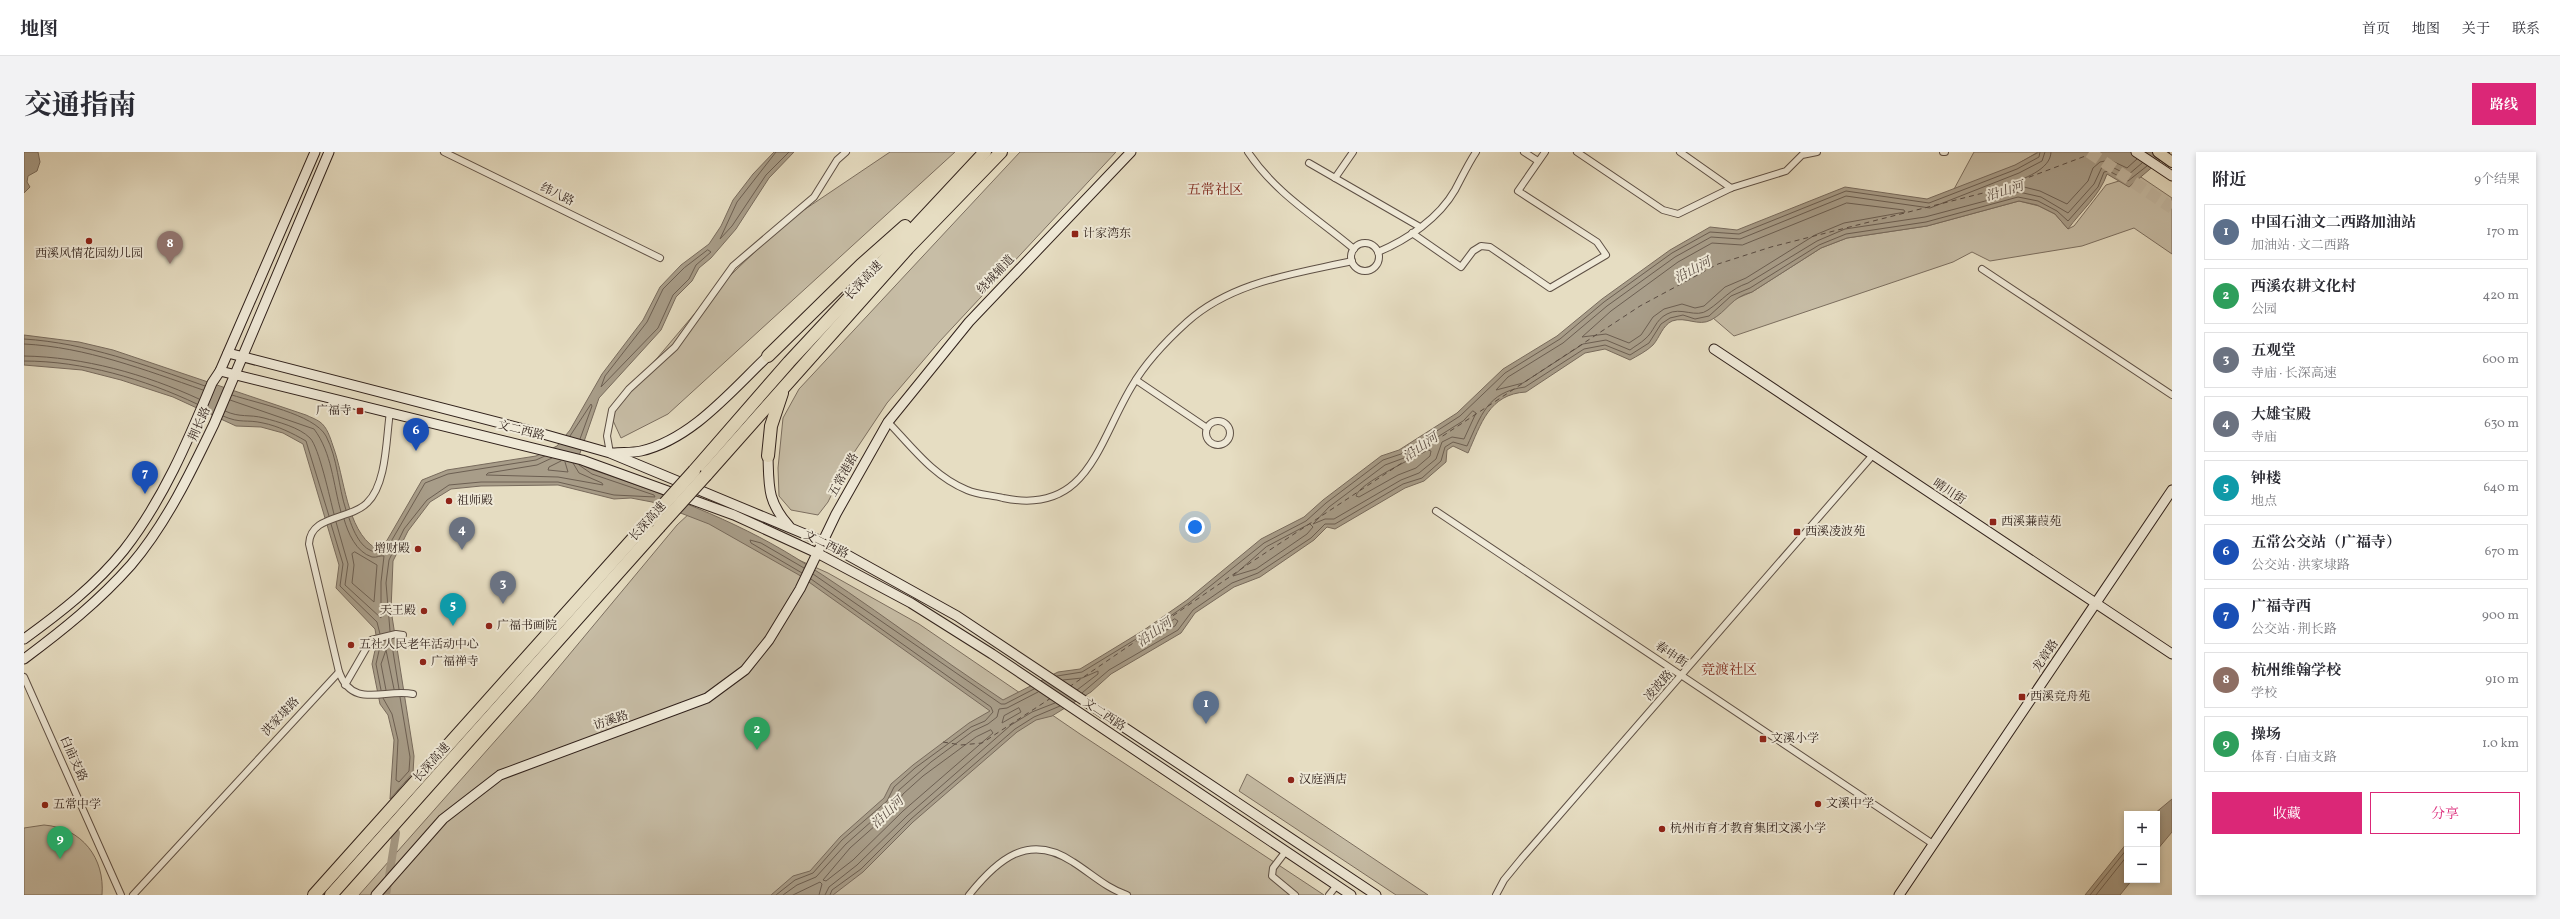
<!DOCTYPE html>
<html lang="zh">
<meta charset="utf-8">
<style>
body{margin:0;font-family:Vollkorn,"Noto Serif SC",serif;background:#f2f2f3;color:#2b2b33}
.controls{position:absolute;right:12px;bottom:12px;display:grid;overflow:hidden;border-radius:0px;box-shadow:0 2px 6px #0003}
.controls button{width:36px;height:36px;display:grid;place-items:center;padding:0;border:0;border-bottom:1px solid #e1e1e2;background:#fff;color:#2b2b33;font:20px sans-serif}
.you{position:absolute;left:1171px;top:375px;width:14px;height:14px;margin:-10px;border:3px solid #fff;border-radius:50%;background:#1a73e8;box-shadow:0 0 0 6px #1a73e833}
.badge{display:grid;place-items:center;width:26px;height:26px;border-radius:50%;background:#db2777;color:#fff;font-size:13px;font-weight:700}
.pin{position:absolute;translate:-50% -33px;filter:drop-shadow(0 1px 2px #0008)}
.pin::after{content:'';position:absolute;top:21px;width:14px;height:12px;background:inherit;clip-path:polygon(0 0,100% 0,50% 100%)}
.list{margin:0;padding:0;list-style:none}
h2{display:flex;justify-content:space-between;align-items:center;height:52px;margin:0;padding:0 16px;font-size:17px}
h2 small{font-size:13px;font-weight:400;color:#7c7c81}
.list li{display:grid;grid-template-columns:26px 1fr auto;gap:12px;align-items:center;box-sizing:border-box;height:56px;margin:0 8px 8px;padding:0 8px;border:1px solid #e1e1e2;border-radius:0px}
.list b{display:block;font-size:15px;white-space:nowrap}
.list p{margin:0;font-size:13px;white-space:nowrap;color:#7c7c81}
.list em{font-size:13px;font-style:normal;color:#7c7c81}
.actions{display:flex;gap:8px;padding:12px 16px}
.actions a{flex:1;padding:9px 0;border:1px solid #db2777;border-radius:0px;text-align:center;font-size:14px;color:#db2777}
.actions .main{background:#db2777;color:#fff}
.map{position:relative;flex:none;width:2148px;height:743px;overflow:hidden;border-radius:0px}
header{display:flex;align-items:center;gap:24px;box-sizing:border-box;height:56px;padding:0 20px;background:#fff;border-bottom:1px solid #e1e1e2}
header strong{font-size:19px}
nav{display:flex;gap:22px;margin-inline-start:auto;font-size:14px}
.intro{display:flex;align-items:center;justify-content:space-between;box-sizing:border-box;height:96px;padding:0 24px}
h1{margin:0;font-size:28px}
.button{padding:10px 18px;border-radius:0px;background:#db2777;color:#fff;font-size:14px;font-weight:700}
main{display:flex;gap:24px;padding:0 24px}
aside{flex:1;background:#fff;border-radius:0px;box-shadow:0 2px 6px #0003}
.map>svg:first-child{display:block}
</style>
<header>
<strong>地图</strong>
<nav><a>首页</a><a>地图</a><a>关于</a><a>联系</a></nav>
</header>
<div class="intro"><h1>交通指南</h1><a class="button">路线</a></div>
<main>
<div class="map">
<svg width="2148" height="743" viewBox="0 0 2148 743">
<rect width="100%" height="100%" fill="#e6ddc2"/>
<filter id="stains"><feTurbulence type="fractalNoise" baseFrequency=".005" numOctaves="4"/><feColorMatrix values="0 0 0 0 .2 0 0 0 0 .09 0 0 0 0 .02 0 0 0 .5 -.17"/></filter>
<radialGradient id="worn" r=".72"><stop offset=".6" stop-color="#630" stop-opacity="0"/><stop offset="1" stop-color="#630" stop-opacity=".3"/></radialGradient>
<g fill="#c7bda6" stroke="#7c6f60">
<path d="M866,0H931L644,262L597,286L586,262L688,141L762,70Z"/>
<path d="M996,0H1092L916,189L863,251L823,311L804,350L794,363L767,358L755,344L754,316L759,266L775,237Z"/>
<path d="M1950,0H2014L1992,13L1929,39Z"/>
<path d="M2114,23L2148,46V102L2110,76L2058,94L1966,109L1948,100L1929,110L1710,184L1689,166L1709,148L1728,140L1797,96L1823,86L1903,74L1995,49L2015,54L2031,62L2044,77L2050,74L2082,33Z"/>
<path d="M667,360L804,421L895,472L1056,582L1300,743H335L510,545L653,373Z"/>
<path d="M1223,622L1404,743H1372L1215,639Z"/>
<path d="M20,673C58,676 81,706 78,743H0V676Z"/>
</g>
<g fill="#a89d89" stroke="#786b5d">
<path d="M0,0H14L16,10L13,19L4,24L3,30L6,35L0,41Z"/>
<path d="M750,0H770L745,26L712,77L687,106L675,116L668,129L652,145L637,178L575,246L555,304L560,314L569,318C638,341 709,367 772,406C843,450 909,502 979,548L1034,520L1056,517L1120,478L1163,448L1237,387L1280,365L1299,348L1357,304L1375,298L1433,261L1479,217L1533,184L1578,147L1646,98L1686,75L1713,78L1821,35L1903,47L1991,13L2015,0H2146L2105,35L2083,22C2076,43 2057,59 2044,77L2031,62L2013,53L1995,49L1903,74L1823,86L1797,96L1728,140C1707,145 1704,159 1687,168C1674,175 1662,164 1648,169C1638,174 1636,185 1629,193C1623,199 1613,204 1606,208L1581,197L1561,201L1502,240C1465,242 1457,272 1444,301L1429,294L1423,298L1422,310L1400,329L1381,336L1311,377L1303,375L1290,388L1236,425L1210,435L1171,461L1157,481L1087,522L1067,540L1028,564L1012,568L993,580L889,670L839,720L809,743H747L769,724L786,719L816,685L860,646L867,632L889,613L945,571L966,559L775,423L685,372L628,350L607,346L590,347L534,333L457,334L427,337L406,350L384,379L369,409L367,458L390,604L389,621L366,647L370,588L364,563L356,552L348,512L353,489L351,477L312,436L315,413L279,292L259,281L237,275L212,274L149,245L97,228L58,218L0,213V183L55,190L89,198L282,263C286,265 292,267 296,270C303,275 306,285 309,294C321,326 322,377 351,396L362,390L398,328L423,318L512,304L533,294L546,278L578,222L619,168L636,135L657,113L685,92L697,74L709,48L729,22Z"/>
<path d="M2148,647V680L2133,698V662H2130Z"/>
<path d="M2103,691V728H2108L2096,743H2061Z"/>
</g>
<g fill="none" stroke-linecap="round" stroke-linejoin="round">
<g stroke="#6c5f52" stroke-width="1">
<path d="M752,0L713,50L696,87L708,74L742,23L765,0"/>
<path d="M2021,0L2018,9L1995,21L1906,56L1822,44L1716,87L1687,85L1651,105L1583,154L1539,191L1484,225L1472,238L1499,231L1559,192L1582,188L1606,198C1611,194 1617,191 1621,187C1630,180 1631,168 1643,162C1657,154 1672,167 1684,158C1699,148 1706,137 1724,131L1793,89L1821,77L1901,65L1995,40L2017,45L2044,61L2070,32L2078,15L2086,14L2104,23L2118,11"/>
<path d="M2027,0C2027,18 1998,27 1984,33L1983,36L1996,34L2016,39L2043,52L2064,29L2069,16L2076,10L2086,8L2103,16L2113,7"/>
<path d="M1823,51L1880,58L1881,60L1820,71L1791,83L1722,126L1701,135L1680,154L1671,156L1658,152L1640,157L1629,165L1617,183L1605,191L1582,182L1558,185L1587,159L1654,110L1688,91L1718,93Z"/>
<path d="M684,98L687,100L672,113L665,127L649,143L634,176L577,235L581,224L623,170L639,137L660,116Z"/>
<path d="M0,187C63,191 121,213 181,234"/>
<path d="M0,192C62,195 121,218 179,238"/>
<path d="M0,204C60,205 121,222 175,247"/>
<path d="M0,209C59,209 120,227 173,252"/>
<path d="M208,243C232,251 290,262 302,284C314,307 314,334 322,358"/>
<path d="M206,248L290,277C308,301 309,332 317,360"/>
<path d="M201,259C216,266 225,262 240,266C254,270 275,275 286,286C295,295 306,347 310,362"/>
<path d="M1449,259L1452,261L1440,287L1428,285L1418,290L1412,307L1395,321L1377,328L1310,367H1301L1289,372L1305,355L1361,313L1380,306L1439,269Z"/>
<path d="M199,264C217,272 222,267 239,271C254,274 268,281 282,289L305,364"/>
<path d="M546,284L567,252L568,254L556,287"/>
<path d="M1404,298L1407,299L1406,304L1392,316L1374,323L1335,345L1332,344C1335,331 1390,306 1404,298Z"/>
<path d="M528,306L513,313L464,321L462,323L534,325L579,333L578,331L555,321L549,311"/>
<path d="M537,309L525,315L524,318L544,320L541,310"/>
<path d="M325,366C329,378 337,399 353,400L365,393L401,331L424,322L512,308L521,304"/>
<path d="M312,370L324,412L321,433L357,466V430L360,404C356,403 353,406 348,405C332,400 324,381 320,367"/>
<path d="M307,372L319,412L316,434L353,470L356,482"/>
<path d="M1286,372L1289,375L1283,382L1232,417L1209,424L1242,395Z"/>
<path d="M331,400L353,413L350,450L328,431L330,413L328,402Z"/>
<path d="M778,421L727,391L726,388L737,391L780,416"/>
<path d="M789,422L977,552H981L1010,537"/>
<path d="M1151,467L1154,469L1151,474L1128,485V482Z"/>
<path d="M366,479L362,431L365,408L380,377L403,348L425,333L457,330H534L590,343L631,345L630,343L568,322L555,313"/>
<path d="M367,487L375,537"/>
<path d="M357,490L352,512L357,538"/>
<path d="M1033,524L1058,520L1122,481L1165,451L1240,391L1282,369L1302,351L1359,308L1377,302L1436,264L1481,221L1536,187L1580,150L1648,101L1686,80L1715,82L1822,39L1905,51L1993,17L2015,5L2016,0"/>
<path d="M1039,528L1058,526L1074,519V522L1053,538"/>
<path d="M362,538L357,512L362,498L370,537"/>
<path d="M1058,541L1085,518L1154,478L1169,458L1208,431L1234,421L1287,386L1301,372H1311L1379,332L1398,326L1417,309L1421,295L1429,290L1443,294C1457,264 1463,240 1501,235L1560,197L1581,193L1606,203L1625,191L1637,172L1646,166L1659,163L1671,167L1685,164L1707,144L1726,136L1795,93L1822,82L1902,70L1994,45L2014,49L2033,59L2044,69L2074,35L2080,20L2085,19L2104,29L2123,14"/>
<path d="M359,546L368,562L374,588L372,628L375,630L385,619L386,605L376,545"/>
<path d="M995,556L997,560L978,571L980,564Z"/>
<path d="M967,578L969,581L879,659L829,708L802,729L799,728L826,696L870,657L879,642L899,624L952,585Z"/>
<path d="M752,743L771,728L789,721L818,688L863,649L870,635L891,616L947,575L961,569L969,560L967,555L787,427"/>
<path d="M759,743L773,733L792,725L822,692L867,652L875,638L907,610L949,579L964,572L973,565L975,557L983,556L1014,540"/>
<path d="M769,743L796,730L798,732L795,743"/>
<path d="M801,743L805,735L833,713L883,664L987,573L1008,560L1031,551"/>
<path d="M806,743L808,738L837,717L887,667L991,577L1010,565L1036,554"/>
<path d="M2066,743L2103,697"/>
<path d="M2072,743L2103,704"/>
</g>
<path stroke="#a89d89" stroke-width="8" d="M362,743L372,681"/>
<g stroke="#5a4c42" stroke-width="1" stroke-dasharray="5 4" stroke-linecap="butt">
<path d="M1045,535L1223,413L1616,154L1694,112L1747,95L1971,38L2072,0"/>
<path d="M919,590L937,593L958,591L1027,546"/>
</g>
<path stroke="#c2b7a1" stroke-width="12" stroke-dasharray="12 6" stroke-linecap="butt" d="M2065,0L2148,56"/>
<defs>
<g id="street">
<path d="M420,0L636,106"/>
<path d="M1224,0C1252,42 1292,65 1330,97"/>
<path d="M1500,0L1514,9"/>
<path d="M1553,0L1639,58L1654,62L1707,36L1762,19L1778,3L1793,0"/>
<path d="M1656,0L1707,36"/>
<path d="M1919,0H1921"/>
<path d="M1285,11L1396,75"/>
<path d="M1311,26L1329,0"/>
<path d="M1388,81L1437,115L1449,99L1457,94L1466,95L1526,136L1582,103L1573,90L1494,39L1521,0"/>
<circle cx="1341" cy="105" r="14"/>
<path d="M1354,100C1383,88 1415,66 1431,38C1438,25 1444,12 1452,0"/>
<path d="M1958,117L2148,243"/>
<path d="M1112,228L1183,276"/>
<path d="M366,260C362,286 363,332 343,351C326,368 286,363 285,392L315,520C329,558 361,536 389,542"/>
<circle cx="1194" cy="281" r="12"/>
<path d="M864,270C888,295 910,325 943,338C954,343 968,343 979,346C1064,364 1074,290 1108,234C1122,210 1142,189 1163,170C1209,129 1271,122 1328,109"/>
<path d="M586,301L583,284L588,258L605,237L651,195L709,114L790,45L813,8L822,0"/>
<path d="M1412,359L1909,692"/>
<path d="M0,525L97,743"/>
<path d="M321,533L347,488L372,482L379,483"/>
<path d="M1262,699L1249,716L1248,724L1271,743"/>
<path d="M109,743L315,520"/>
<path d="M945,743C973,708 1004,680 1049,710C1068,722 1082,736 1103,743"/>
<path d="M1305,743L1313,733"/>
<path d="M1472,743L1480,728L1498,706L1848,304"/>
</g>
<g id="secondary">
<path d="M2112,0L2148,24"/>
<path d="M1690,197L2148,502"/>
<path d="M204,201L519,282L586,301L800,390L933,464L1352,743"/>
<path d="M196,219L558,308L710,363L795,402L887,451L968,502L1327,743"/>
<path d="M589,301C598,300 608,301 617,299C668,287 707,239 744,204"/>
<path d="M744,304C745,335 743,349 765,374"/>
<path d="M0,487C36,461 72,433 100,398C139,348 164,289 188,231L196,219L291,0"/>
<path d="M0,507C39,478 75,449 107,413C142,372 167,320 190,272L305,0"/>
<path d="M352,743L419,667L476,623L683,546L721,518L745,488L776,437L812,362L864,270L945,170L1107,0"/>
<path d="M1875,743L2148,338"/>
</g>
<path id="primary" d="M2134,0L2148,10"/>
<g id="highway">
<path d="M744,204L837,113L881,74"/>
<path d="M744,304L747,274L758,241"/>
<path d="M670,319L765,210L961,0"/>
<path d="M682,323L884,96L977,0"/>
<path d="M290,743L624,370"/>
<path d="M307,743L635,375"/>
</g>
</defs>
<use href="#street" stroke="#5e5045" stroke-width="8"/>
<use href="#secondary" stroke="#30211b" stroke-width="11"/>
<use href="#primary" stroke="#30211b" stroke-width="12"/>
<use href="#highway" stroke="#30211b" stroke-width="14"/>
<use href="#street" stroke="#efe9d7" stroke-width="6"/>
<use href="#secondary" stroke="#efe9d7" stroke-width="9"/>
<use href="#primary" stroke="#e6ddc2" stroke-width="10"/>
<use href="#highway" stroke="#e6ddc2" stroke-width="12"/>
<defs>
<g id="highway-bridge">
<path d="M624,370L670,319"/>
<path d="M635,375L682,323"/>
</g>
</defs>
<use href="#highway-bridge" stroke="#30211b" stroke-width="14" stroke-linecap="butt"/>
<use href="#highway-bridge" stroke="#e6ddc2" stroke-width="12"/>
</g>
<g fill="#8f2418" stroke="#efe9d7" stroke-width="1.5">
<rect x="1047" y="78" width="8" height="8" rx="2"/>
<circle cx="65" cy="89" r="4"/>
<rect x="332" y="255" width="8" height="8" rx="2"/>
<circle cx="425" cy="349" r="4"/>
<rect x="1965" y="366" width="8" height="8" rx="2"/>
<rect x="1769" y="376" width="8" height="8" rx="2"/>
<circle cx="394" cy="397" r="4"/>
<circle cx="400" cy="459" r="4"/>
<circle cx="465" cy="474" r="4"/>
<circle cx="327" cy="493" r="4"/>
<circle cx="399" cy="510" r="4"/>
<rect x="1994" y="541" width="8" height="8" rx="2"/>
<rect x="1735" y="583" width="8" height="8" rx="2"/>
<circle cx="1267" cy="628" r="4"/>
<circle cx="1794" cy="652" r="4"/>
<circle cx="21" cy="653" r="4"/>
<circle cx="1638" cy="677" r="4"/>
</g>
<g text-anchor="middle" dominant-baseline="central" stroke-width="4" stroke-linejoin="round" paint-order="stroke">
<g font-size="12" fill="#30211b" stroke="#efe9d7">
<text transform="translate(533 43) rotate(26)">纬八路</text>
<text transform="translate(972 123) rotate(-47)">绕城辅道</text>
<text transform="translate(840 129) rotate(-47)">长深高速</text>
<text transform="translate(176 272) rotate(-66)">荆长路</text>
<text transform="translate(497 279) rotate(14)">文二西路</text>
<text transform="translate(820 323) rotate(-61)">五常港路</text>
<text transform="translate(1925 340) rotate(33)">晴川街</text>
<text transform="translate(624 370) rotate(-48)">长深高速</text>
<text transform="translate(802 393) rotate(26)">文二西路</text>
<text transform="translate(1647 503) rotate(34)">春申街</text>
<text transform="translate(2022 504) rotate(-56)">龙章路</text>
<text transform="translate(1635 534) rotate(-49)">凌波路</text>
<text transform="translate(1080 563) rotate(34)">文二西路</text>
<text transform="translate(257 565) rotate(-47)">洪家埭路</text>
<text transform="translate(587 569) rotate(-19)">访溪路</text>
<text transform="translate(49 607) rotate(66)">白庙支路</text>
<text transform="translate(408 611) rotate(-48)">长深高速</text>
</g>
<g font-size="12" fill="#30211b" stroke="#efe9d7" text-anchor="start">
<text x="1059" y="82">计家湾东</text>
<text x="65" y="102" text-anchor="middle">西溪风情花园幼儿园</text>
<text x="328" y="259" text-anchor="end">广福寺</text>
<text x="433" y="349">祖师殿</text>
<text x="1977" y="370">西溪蒹葭苑</text>
<text x="1781" y="380">西溪凌波苑</text>
<text x="386" y="397" text-anchor="end">增财殿</text>
<text x="392" y="459" text-anchor="end">天王殿</text>
<text x="473" y="474">广福书画院</text>
<text x="335" y="493">五社人民老年活动中心</text>
<text x="407" y="510">广福禅寺</text>
<text x="2006" y="545">西溪竞舟苑</text>
<text x="1747" y="587">文溪小学</text>
<text x="1275" y="628">汉庭酒店</text>
<text x="1802" y="652">文溪中学</text>
<text x="29" y="653">五常中学</text>
<text x="1646" y="677">杭州市育才教育集团文溪小学</text>
</g>
<g font-size="13" font-style="italic" fill="#5a4c42" stroke="#efe9d7">
<text transform="translate(1981 40) rotate(-17)">沿山河</text>
<text transform="translate(1669 119) rotate(-28)">沿山河</text>
<text transform="translate(1397 296) rotate(-34)">沿山河</text>
<text transform="translate(1131 481) rotate(-35)">沿山河</text>
<text transform="translate(864 661) rotate(-44)">沿山河</text>
</g>
<g font-size="14" fill="#7a1f14" stroke="#efe9d7">
<text x="1191" y="38">五常社区</text>
<text x="1705" y="518">竞渡社区</text>
</g>
</g>
<rect width="100%" height="100%" filter="url(#stains)"/>
<rect width="100%" height="100%" fill="url(#worn)"/>
</svg>
<div class="controls">
<button>+</button>
<button>−</button>
</div>
<div class="you"></div>
<div class="pin badge" style="left:1182px;top:572px;background:#5c6f8a">1</div>
<div class="pin badge" style="left:733px;top:598px;background:#2e9e5b">2</div>
<div class="pin badge" style="left:479px;top:452px;background:#6b7280">3</div>
<div class="pin badge" style="left:438px;top:398px;background:#6b7280">4</div>
<div class="pin badge" style="left:429px;top:474px;background:#0f9aa8">5</div>
<div class="pin badge" style="left:392px;top:299px;background:#1a4fb4">6</div>
<div class="pin badge" style="left:121px;top:342px;background:#1a4fb4">7</div>
<div class="pin badge" style="left:146px;top:112px;background:#8d6e63">8</div>
<div class="pin badge" style="left:36px;top:707px;background:#2e9e5b">9</div>
</div>
<aside>
<h2>附近<small>9个结果</small></h2>
<ul class="list">
<li><span class="badge" style="background:#5c6f8a">1</span><div><b>中国石油文二西路加油站</b><p>加油站 · 文二西路</p></div><em>170 m</em></li>
<li><span class="badge" style="background:#2e9e5b">2</span><div><b>西溪农耕文化村</b><p>公园</p></div><em>420 m</em></li>
<li><span class="badge" style="background:#6b7280">3</span><div><b>五观堂</b><p>寺庙 · 长深高速</p></div><em>600 m</em></li>
<li><span class="badge" style="background:#6b7280">4</span><div><b>大雄宝殿</b><p>寺庙</p></div><em>630 m</em></li>
<li><span class="badge" style="background:#0f9aa8">5</span><div><b>钟楼</b><p>地点</p></div><em>640 m</em></li>
<li><span class="badge" style="background:#1a4fb4">6</span><div><b>五常公交站（广福寺）</b><p>公交站 · 洪家埭路</p></div><em>670 m</em></li>
<li><span class="badge" style="background:#1a4fb4">7</span><div><b>广福寺西</b><p>公交站 · 荆长路</p></div><em>900 m</em></li>
<li><span class="badge" style="background:#8d6e63">8</span><div><b>杭州维翰学校</b><p>学校</p></div><em>910 m</em></li>
<li><span class="badge" style="background:#2e9e5b">9</span><div><b>操场</b><p>体育 · 白庙支路</p></div><em>1.0 km</em></li>
</ul>
<div class="actions"><a class="main">收藏</a><a>分享</a></div>
</aside>
</main>
